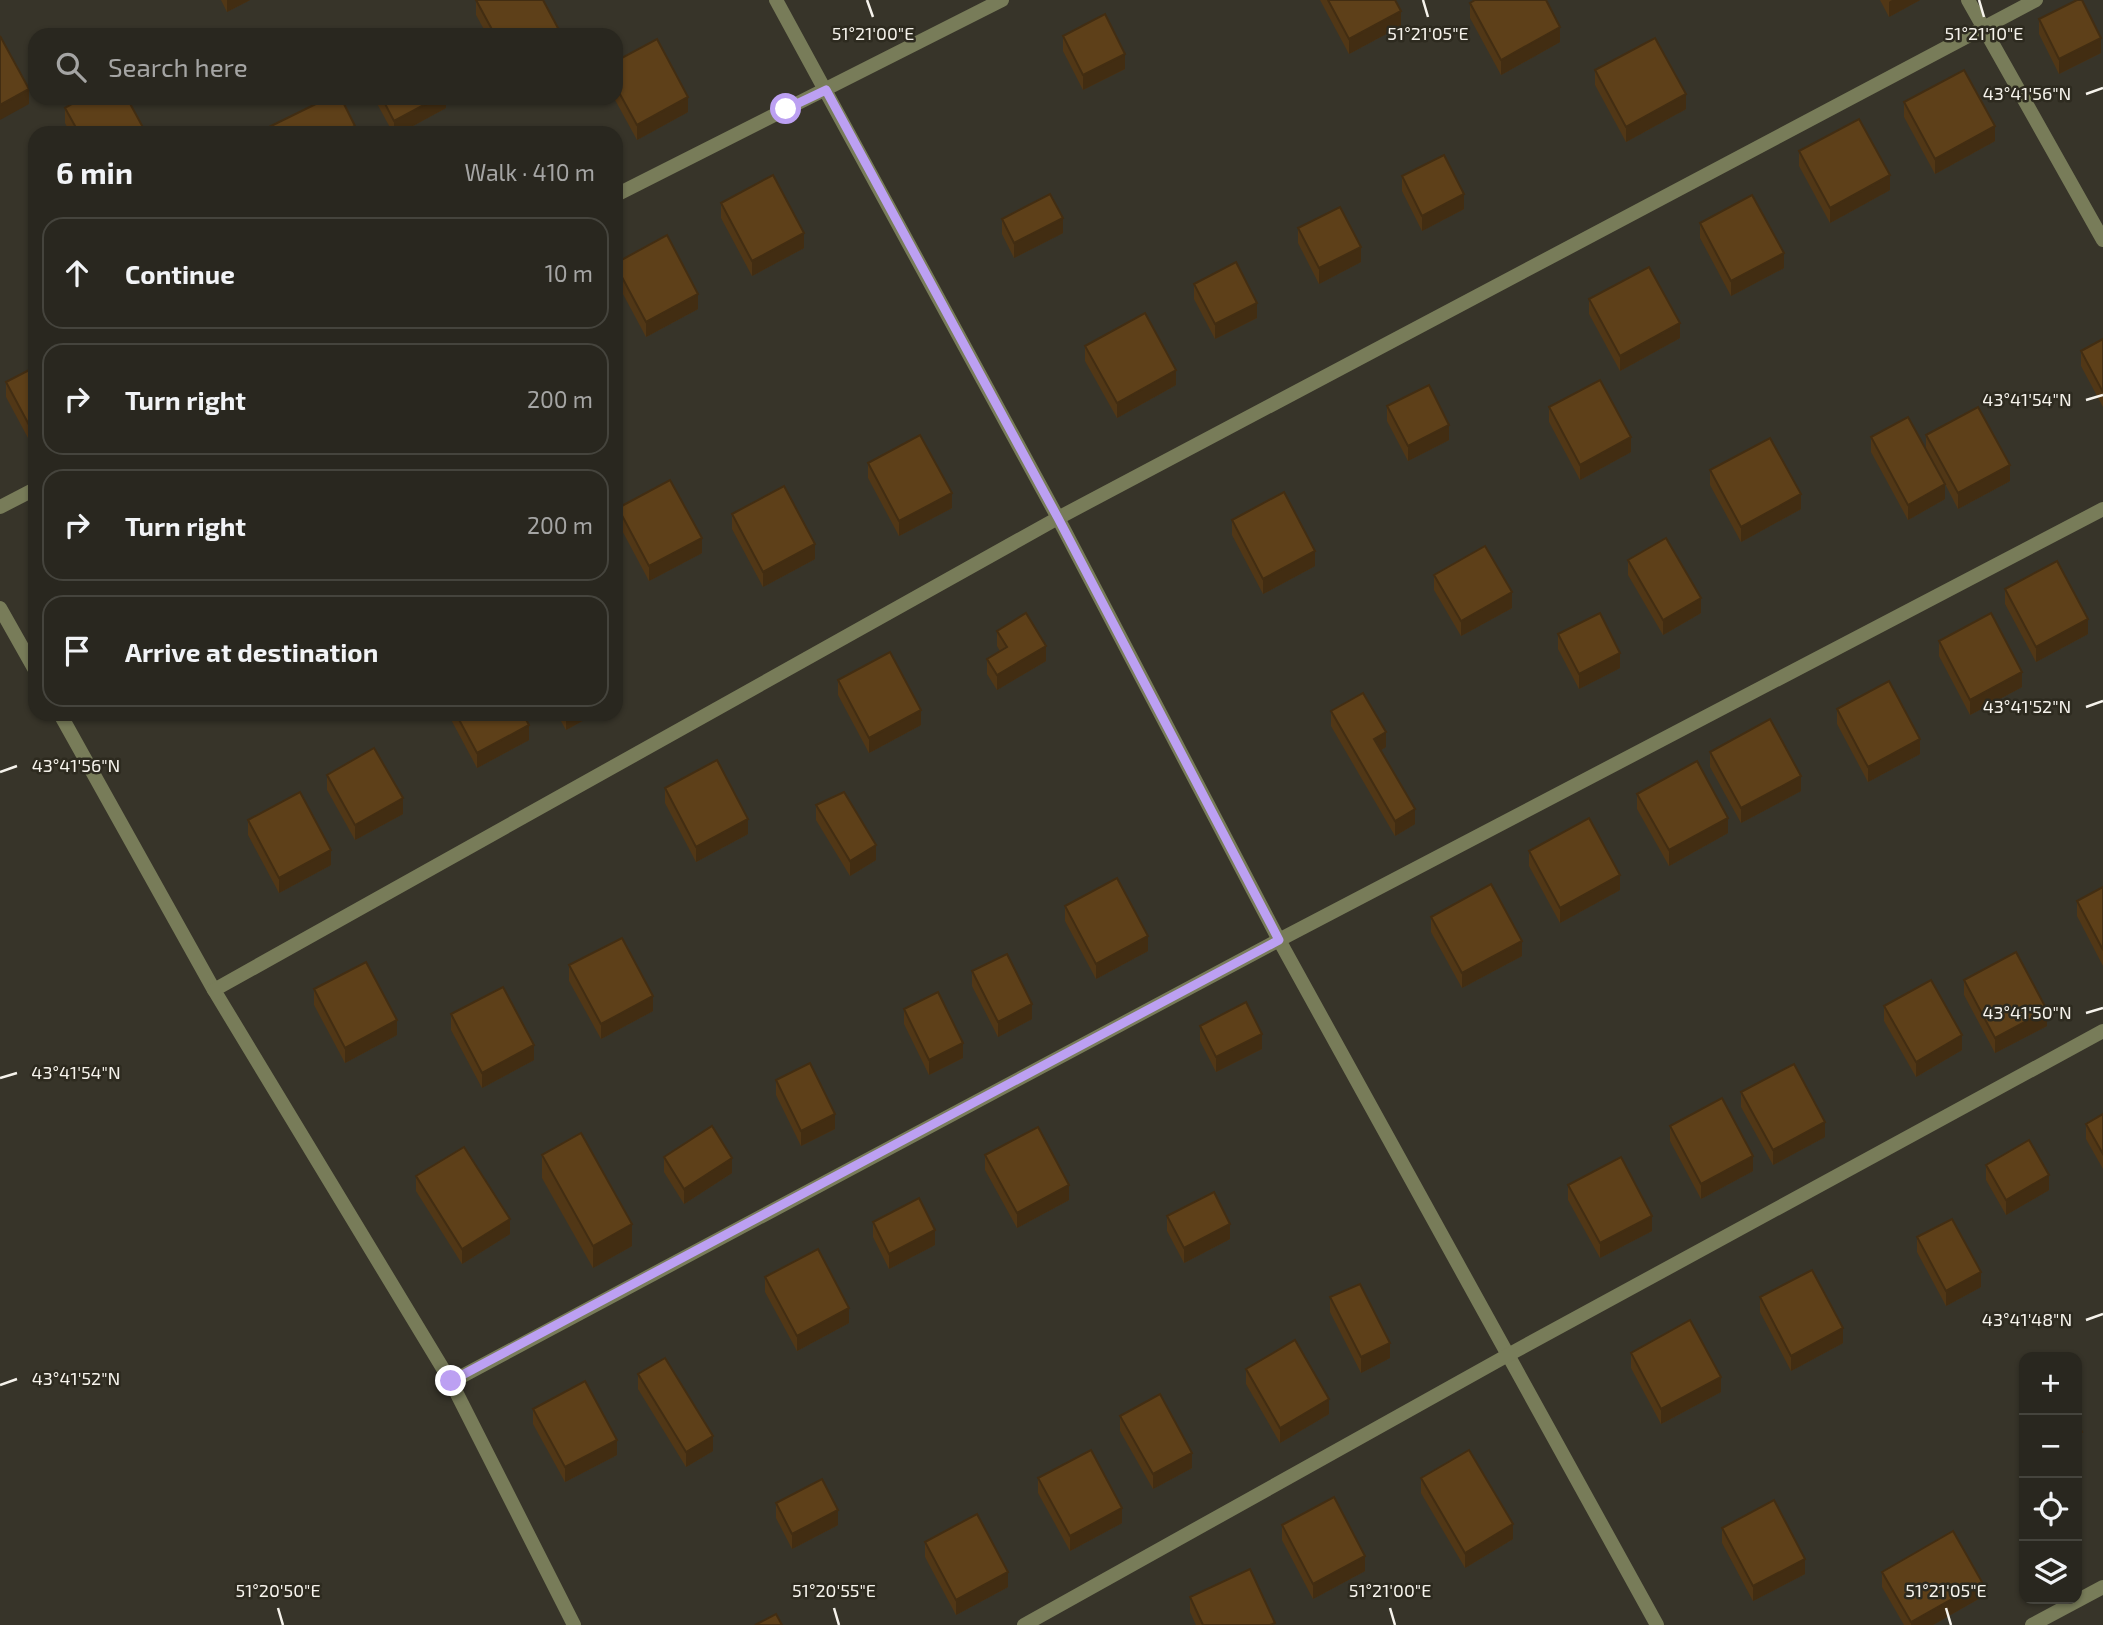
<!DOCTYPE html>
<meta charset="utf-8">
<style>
body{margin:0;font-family:"Exo 2",sans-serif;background:#312f28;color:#f1f3f6}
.controls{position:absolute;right:21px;bottom:21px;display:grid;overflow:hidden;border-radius:14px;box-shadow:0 2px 5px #0004}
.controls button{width:63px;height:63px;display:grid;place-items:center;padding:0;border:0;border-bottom:2px solid #45443d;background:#29271f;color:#f1f3f6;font:35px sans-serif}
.stop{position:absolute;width:21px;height:21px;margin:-16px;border:5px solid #bca0f2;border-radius:50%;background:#fff}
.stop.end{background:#bca0f2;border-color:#fff;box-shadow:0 2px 7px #0008}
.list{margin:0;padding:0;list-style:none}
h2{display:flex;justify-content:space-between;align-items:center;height:91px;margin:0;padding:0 28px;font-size:30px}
h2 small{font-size:23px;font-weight:400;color:#a5a5a4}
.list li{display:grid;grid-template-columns:46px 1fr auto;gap:21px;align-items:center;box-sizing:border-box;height:112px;margin:0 14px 14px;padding:0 14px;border:2px solid #45443d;border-radius:21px}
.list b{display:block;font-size:26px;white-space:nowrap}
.list em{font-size:23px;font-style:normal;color:#a5a5a4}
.icon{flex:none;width:38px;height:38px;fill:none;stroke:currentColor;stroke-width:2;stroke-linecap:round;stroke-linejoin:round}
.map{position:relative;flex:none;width:2103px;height:1625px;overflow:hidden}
.search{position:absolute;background:#29271f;box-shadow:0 2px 5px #0004;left:28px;top:28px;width:595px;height:77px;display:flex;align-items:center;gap:18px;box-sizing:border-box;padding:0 24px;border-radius:21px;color:#a5a5a4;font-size:26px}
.panel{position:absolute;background:#29271f;box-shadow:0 2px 5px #0004;left:28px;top:126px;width:595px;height:595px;border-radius:21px}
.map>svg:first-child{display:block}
</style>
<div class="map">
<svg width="2103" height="1625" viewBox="0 0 2103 1625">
<rect width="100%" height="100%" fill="#373429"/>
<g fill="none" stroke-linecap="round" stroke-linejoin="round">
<g stroke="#787c59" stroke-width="14">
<path d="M776,0L1058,518L1279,940L1657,1625"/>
<path d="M1968,0L2103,240"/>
<path d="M616,195L1002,0"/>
<path d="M0,507L35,489"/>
<path d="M0,608L35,670"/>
<path d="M60,714L214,990"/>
<path d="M451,1382L214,990L1058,518L2036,0"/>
<path d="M574,1625L451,1382L1279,940L2103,509"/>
<path d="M1024,1625L1508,1355L2103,1031"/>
<path d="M2032,1625L2103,1587"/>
</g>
</g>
<g fill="#513716">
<path d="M221,0H250L227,12Z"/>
<path d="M476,0L559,35H487L476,15Z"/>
<path d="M1320,0H1395L1401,26L1349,54Z"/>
<path d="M1880,0H1920L1889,17Z"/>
<path d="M1470,3L1560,42L1501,75L1470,18Z"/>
<path d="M2039,19L2101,53L2059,74L2039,34Z"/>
<path d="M1063,36L1125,69L1083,90L1063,51Z"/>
<path d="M616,61L688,112L637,140L614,98H616Z"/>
<path d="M1595,70L1686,109L1626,142L1595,85Z"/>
<path d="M374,98H446V108L400,133H393Z"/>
<path d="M1904,102L1995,141L1935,174L1904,117Z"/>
<path d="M65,108L146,133H70L65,123Z"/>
<path d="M1799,151L1890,190L1830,223L1799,166Z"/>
<path d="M1402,176L1464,209L1422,231L1402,191Z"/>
<path d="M721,203L804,248L752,276L721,218Z"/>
<path d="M1002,219L1063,233L1014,258L1002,234Z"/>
<path d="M1700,223L1784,268L1731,296L1700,238Z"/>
<path d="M1298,228L1361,262L1319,284L1298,243Z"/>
<path d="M616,263L698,309L646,337L616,281Z"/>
<path d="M1194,284L1257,318L1215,339L1194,299Z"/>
<path d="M1589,299L1680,338L1620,371L1589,314Z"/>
<path d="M2103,339V407L2081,366V351Z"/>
<path d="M1085,346L1176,385L1117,418L1085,361Z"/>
<path d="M35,367V451L6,397V382Z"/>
<path d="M1387,406L1449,440L1408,461L1387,421Z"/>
<path d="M1549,407L1631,452L1580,480L1549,422Z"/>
<path d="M1926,435L2010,481L1958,509L1945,484V499L1908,520L1871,452V437L1926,450Z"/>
<path d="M868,463L952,508L899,536L868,478Z"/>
<path d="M1710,470L1801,509L1741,542L1710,485Z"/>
<path d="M618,508L702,553L649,581L618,523Z"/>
<path d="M732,514L815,559L763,587L732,529Z"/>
<path d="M1232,520L1315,566L1263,594L1232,535Z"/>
<path d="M1628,560L1701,613L1663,635L1628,575Z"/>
<path d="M1434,575L1512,608L1461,636L1434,590Z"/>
<path d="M2005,589L2088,634L2036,662L2005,604Z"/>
<path d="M997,631L1046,661L997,690L987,674V659L1000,651L997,646Z"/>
<path d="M1558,634L1620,668L1579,689L1558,649Z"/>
<path d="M1939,641L2022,687L1970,715L1939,656Z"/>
<path d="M838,680L921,725L869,753L838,695Z"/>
<path d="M1837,709L1920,754L1868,782L1837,724Z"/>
<path d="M1331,711L1386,747L1381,750L1415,824L1395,836L1331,726Z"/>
<path d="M448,714H523L529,740L477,768Z"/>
<path d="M557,714H595L566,730Z"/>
<path d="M1710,752L1801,791L1741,823L1710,767Z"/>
<path d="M327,775L403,814L355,840L327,790Z"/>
<path d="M665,788L748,834L696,862L665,803Z"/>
<path d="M1637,794L1728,833L1669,866L1637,809Z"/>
<path d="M816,805L876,860L850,876L816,820Z"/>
<path d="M248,820L331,865L279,893L248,835Z"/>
<path d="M1529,851L1620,890L1560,923L1529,866Z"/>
<path d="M2103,887V966L2077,916V901Z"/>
<path d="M1065,906L1148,951L1096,979L1065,921Z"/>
<path d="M1431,917L1522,956L1462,988L1431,932Z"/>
<path d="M569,965L653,1011L601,1039L569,981Z"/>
<path d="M972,971L1032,1019L998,1037L972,986Z"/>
<path d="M1964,980L2047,1026L1995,1053L1964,995Z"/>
<path d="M314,989L397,1035L345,1063L314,1005Z"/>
<path d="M1884,1006L1962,1050L1916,1077L1884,1021Z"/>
<path d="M904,1009L963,1058L929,1075L904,1024Z"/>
<path d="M451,1014L534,1060L482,1088L451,1030Z"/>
<path d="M1200,1026L1262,1049L1216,1072L1200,1041Z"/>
<path d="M776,1080L835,1129L801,1146L776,1095Z"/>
<path d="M1741,1092L1825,1137L1773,1165L1741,1107Z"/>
<path d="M2103,1114V1169L2086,1139V1124Z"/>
<path d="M1670,1126L1753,1171L1701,1199L1670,1141Z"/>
<path d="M542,1155L632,1246L593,1268L542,1178Z"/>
<path d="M985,1155L1069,1200L1017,1228L985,1170Z"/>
<path d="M664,1157L732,1173L684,1204L664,1172Z"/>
<path d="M1986,1165L2049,1190L2006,1215L1986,1180Z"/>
<path d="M416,1176L510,1234L462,1264L416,1191Z"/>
<path d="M1568,1185L1652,1231L1600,1258L1568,1200Z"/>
<path d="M1167,1216L1230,1239L1184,1263L1167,1231Z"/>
<path d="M873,1222L935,1245L889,1269L873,1237Z"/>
<path d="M1917,1237L1981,1287L1946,1306L1917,1252Z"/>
<path d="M765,1277L849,1323L797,1351L765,1292Z"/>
<path d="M1330,1297L1390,1358L1361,1373L1330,1312Z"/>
<path d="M1760,1297L1843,1343L1791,1371L1760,1312Z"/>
<path d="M1631,1353L1721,1392L1661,1424L1631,1368Z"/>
<path d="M1246,1369L1329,1414L1280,1443L1246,1384Z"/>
<path d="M638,1374L713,1451L686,1467L638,1389Z"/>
<path d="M2024,1400V1423L2021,1417V1402Z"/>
<path d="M533,1409L617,1455L565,1482L533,1424Z"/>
<path d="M1120,1416L1192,1468L1153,1489L1120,1431Z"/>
<path d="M1038,1478L1122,1523L1070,1551L1038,1493Z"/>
<path d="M1421,1478L1513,1539L1465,1568L1421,1493Z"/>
<path d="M776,1503L838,1525L792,1549L776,1518Z"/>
<path d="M1282,1525L1365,1571L1313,1599L1282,1540Z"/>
<path d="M1722,1528L1805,1574L1753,1601L1722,1543Z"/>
<path d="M925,1542L1008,1587L956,1615L925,1557Z"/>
<path d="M1882,1572L1982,1597L1933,1625H1904L1882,1587Z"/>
<path d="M1190,1597L1275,1625H1196L1190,1612Z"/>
</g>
<g fill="#422d12">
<path d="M227,0H250L227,12Z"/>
<path d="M1892,0H1920L1889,17V2Z"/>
<path d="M1401,11V26L1349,54V39Z"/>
<path d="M1560,27V42L1501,75V60Z"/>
<path d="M2101,38V53L2059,74V59Z"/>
<path d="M1125,54V69L1083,90V75Z"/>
<path d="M29,89V104L0,120V105Z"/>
<path d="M1686,94V109L1626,142V127Z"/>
<path d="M688,97V112L637,140V125Z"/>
<path d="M437,98H446V108L400,133H394V121Z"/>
<path d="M355,126V133H339Z"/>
<path d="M1995,126V141L1935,174V159Z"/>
<path d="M1890,175V190L1830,223V208Z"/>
<path d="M1464,194V209L1422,231V216Z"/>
<path d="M1063,218V233L1014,258V243Z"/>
<path d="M804,233V248L752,276V261Z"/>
<path d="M1361,247V262L1319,284V268Z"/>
<path d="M1784,253V268L1731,296V281Z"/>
<path d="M698,294V309L646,337V322Z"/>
<path d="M1257,303V318L1215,339V324Z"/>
<path d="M1680,323V338L1620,371V356Z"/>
<path d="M1176,370V385L1117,418V403Z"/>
<path d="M1449,425V440L1408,461V446Z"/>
<path d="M1631,437V452L1580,480V465Z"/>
<path d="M2010,465V481L1958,509V493Z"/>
<path d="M1945,484V499L1908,520V505Z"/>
<path d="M952,493V508L899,536V521Z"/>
<path d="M1801,494V509L1741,542V527Z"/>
<path d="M702,538V553L649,581V566Z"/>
<path d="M815,544V559L763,587V572Z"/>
<path d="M1315,551V566L1263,594V579Z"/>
<path d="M1512,592V608L1461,636V621Z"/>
<path d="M1701,598V613L1663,635V620Z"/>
<path d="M2088,619V634L2036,662V647Z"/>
<path d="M1046,646V661L997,690V675Z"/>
<path d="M1620,653V668L1579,689V674Z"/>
<path d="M2022,672V687L1970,715V700Z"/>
<path d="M618,687V702L616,703V688Z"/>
<path d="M921,710V725L869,753V738Z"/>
<path d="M567,714H595L566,730V715Z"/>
<path d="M529,725V740L477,768V753Z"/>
<path d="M1386,732V747L1374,754V739Z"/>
<path d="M1920,739V754L1868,782V767Z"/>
<path d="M1801,776V791L1741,823V808Z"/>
<path d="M403,798V814L355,840V825Z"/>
<path d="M1415,809V824L1395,836V821Z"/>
<path d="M1728,818V833L1669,866V850Z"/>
<path d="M748,819V834L696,862V847Z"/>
<path d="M876,845V860L850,876V861Z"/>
<path d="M331,850V865L279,893V878Z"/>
<path d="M1620,875V890L1560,923V908Z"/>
<path d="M1148,936V951L1096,979V964Z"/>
<path d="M1522,941V956L1462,988V973Z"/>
<path d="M653,996V1011L601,1039V1024Z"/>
<path d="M1032,1004V1019L998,1037V1022Z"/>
<path d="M2047,1010V1026L1995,1053V1038Z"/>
<path d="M397,1020V1035L345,1063V1048Z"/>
<path d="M1262,1034V1049L1216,1072V1057Z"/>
<path d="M1962,1035V1050L1916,1077V1062Z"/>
<path d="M963,1043V1058L929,1075V1060Z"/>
<path d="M534,1045V1060L482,1088V1073Z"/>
<path d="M835,1114V1129L801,1146V1131Z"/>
<path d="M1825,1122V1137L1773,1165V1150Z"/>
<path d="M1753,1156V1171L1701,1199V1184Z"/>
<path d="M732,1158V1173L684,1204V1189Z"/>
<path d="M2049,1175V1190L2006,1215V1200Z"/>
<path d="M1069,1185V1200L1017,1228V1213Z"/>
<path d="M1652,1216V1231L1600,1258V1243Z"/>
<path d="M510,1219V1234L462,1264V1249Z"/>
<path d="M632,1224V1246L593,1268V1246Z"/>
<path d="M1230,1224V1239L1184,1263V1248Z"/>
<path d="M935,1230V1245L889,1269V1254Z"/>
<path d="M1981,1272V1287L1946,1306V1291Z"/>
<path d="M849,1308V1323L797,1351V1336Z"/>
<path d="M1843,1328V1343L1791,1371V1356Z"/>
<path d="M1390,1343V1358L1361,1373V1357Z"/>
<path d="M1721,1377V1392L1661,1424V1409Z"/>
<path d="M1329,1399V1414L1280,1443V1428Z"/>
<path d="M2082,1432V1447L2077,1450V1435Z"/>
<path d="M713,1436V1451L686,1467V1452Z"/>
<path d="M617,1440V1455L565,1482V1467Z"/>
<path d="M1192,1453V1468L1153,1489V1474Z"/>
<path d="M1122,1508V1523L1070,1551V1536Z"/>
<path d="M838,1510V1525L792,1549V1534Z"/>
<path d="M1513,1524V1539L1465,1568V1553Z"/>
<path d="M1365,1556V1571L1313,1599V1584Z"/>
<path d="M1805,1559V1574L1753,1601V1586Z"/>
<path d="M1008,1572V1587L956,1615V1600Z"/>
<path d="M1982,1582V1597L1933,1625H1911V1622Z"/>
</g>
<g fill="#5e4019" stroke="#422d12" stroke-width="2">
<path d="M476,0H543L559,30L551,35H495Z"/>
<path d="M1328,0H1395L1401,11L1349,39Z"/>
<path d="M1475,0H1546L1560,27L1501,60L1470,3Z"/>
<path d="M2077,0H2082L2101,38L2059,59L2039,19Z"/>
<path d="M1105,14L1125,54L1083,75L1063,36Z"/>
<path d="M0,36L29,89L0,105Z"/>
<path d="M1655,38L1686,94L1626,127L1595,70Z"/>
<path d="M657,39L688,97L637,125L616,87V61Z"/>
<path d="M1964,70L1995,126L1935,159L1904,102Z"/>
<path d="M83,98H127L146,133H79L65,108Z"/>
<path d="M328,98H341L355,126L339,133H270L267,128Z"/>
<path d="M382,98H437L394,121Z"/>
<path d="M1859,119L1890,175L1830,208L1799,151Z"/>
<path d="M1444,155L1464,194L1422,216L1402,176Z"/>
<path d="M773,175L804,233L752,261L721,203Z"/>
<path d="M1050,194L1063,218L1014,243L1002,219Z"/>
<path d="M1752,195L1784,253L1731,281L1700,223Z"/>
<path d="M1340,207L1361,247L1319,268L1298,228Z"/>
<path d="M667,235L698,294L646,322L616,266V263Z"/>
<path d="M1236,262L1257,303L1215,324L1194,284Z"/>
<path d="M1649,267L1680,323L1620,356L1589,299Z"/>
<path d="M1145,313L1176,370L1117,403L1085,346Z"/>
<path d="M2103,339V392L2081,351Z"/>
<path d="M35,367V436L6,382Z"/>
<path d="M1600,380L1631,437L1580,465L1549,407Z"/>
<path d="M1429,385L1449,425L1408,446L1387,406Z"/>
<path d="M1978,407L2010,465L1958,493L1926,435Z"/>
<path d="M1908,417L1945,484L1908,505L1871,437Z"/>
<path d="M920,435L952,493L899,521L868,463Z"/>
<path d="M1770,438L1801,494L1741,527L1710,470Z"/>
<path d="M670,480L702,538L649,566L618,508Z"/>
<path d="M784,486L815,544L763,572L732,514Z"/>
<path d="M1284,492L1315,551L1263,579L1232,520Z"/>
<path d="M1666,538L1701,598L1663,620L1628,560Z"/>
<path d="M1485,546L1512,592L1461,621L1434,575Z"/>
<path d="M2057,561L2088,619L2036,647L2005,589Z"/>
<path d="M1026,613L1046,646L997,675L987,659L1007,647L997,631Z"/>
<path d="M1600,613L1620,653L1579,674L1558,634Z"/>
<path d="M1991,613L2022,672L1970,700L1939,641Z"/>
<path d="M890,652L921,710L869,738L838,680Z"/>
<path d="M1889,681L1920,739L1868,767L1837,709Z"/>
<path d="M1363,693L1386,732L1374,739L1415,809L1395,821L1331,711Z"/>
<path d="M456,714H523L529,725L477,753Z"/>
<path d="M1770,719L1801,776L1741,808L1710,752Z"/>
<path d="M374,748L403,798L355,825L327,775Z"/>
<path d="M717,760L748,819L696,847L665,788Z"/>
<path d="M1697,761L1728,818L1669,850L1637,794Z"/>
<path d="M300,792L331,850L279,878L248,820Z"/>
<path d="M844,792L876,845L850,861L816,805Z"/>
<path d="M1589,818L1620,875L1560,908L1529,851Z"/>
<path d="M1117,878L1148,936L1096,964L1065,906Z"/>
<path d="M1491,884L1522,941L1462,973L1431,917Z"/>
<path d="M2103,887V950L2077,901Z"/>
<path d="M622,938L653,996L601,1024L569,965Z"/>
<path d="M2016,952L2047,1010L1995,1038L1964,980Z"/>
<path d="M1007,954L1032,1004L998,1022L972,971Z"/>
<path d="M366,962L397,1020L345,1048L314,989Z"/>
<path d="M1931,980L1962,1035L1916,1062L1884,1006Z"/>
<path d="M503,987L534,1045L482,1073L451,1014Z"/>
<path d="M938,992L963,1043L929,1060L904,1009Z"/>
<path d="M1246,1002L1262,1034L1216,1057L1200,1026Z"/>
<path d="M810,1063L835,1114L801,1131L776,1080Z"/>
<path d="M1794,1064L1825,1122L1773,1150L1741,1092Z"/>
<path d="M1722,1098L1753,1156L1701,1184L1670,1126Z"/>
<path d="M2103,1114V1154L2086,1124Z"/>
<path d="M712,1126L732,1158L684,1189L664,1157Z"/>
<path d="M1038,1127L1069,1185L1017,1213L985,1155Z"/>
<path d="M581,1133L632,1224L593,1246L542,1155Z"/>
<path d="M2029,1140L2049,1175L2006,1200L1986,1165Z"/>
<path d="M464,1147L510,1219L462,1249L416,1176Z"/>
<path d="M1621,1157L1652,1216L1600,1243L1568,1185Z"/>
<path d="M1214,1192L1230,1224L1184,1248L1167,1216Z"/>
<path d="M919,1198L935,1230L889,1254L873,1222Z"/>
<path d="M1952,1219L1981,1272L1946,1291L1917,1237Z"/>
<path d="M818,1249L849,1308L797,1336L765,1277Z"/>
<path d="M1812,1270L1843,1328L1791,1356L1760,1297Z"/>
<path d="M1360,1284L1390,1343L1361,1357L1330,1297Z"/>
<path d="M1690,1320L1721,1377L1661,1409L1631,1353Z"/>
<path d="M1295,1340L1329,1399L1280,1428L1246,1369Z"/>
<path d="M665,1358L713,1436L686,1452L638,1374Z"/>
<path d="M585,1381L617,1440L565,1467L533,1409Z"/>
<path d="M1160,1394L1192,1453L1153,1474L1120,1416Z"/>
<path d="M2077,1423L2082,1432L2077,1435Z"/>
<path d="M1091,1450L1122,1508L1070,1536L1038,1478Z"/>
<path d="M1469,1450L1513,1524L1465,1553L1421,1478Z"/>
<path d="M822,1479L838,1510L792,1534L776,1503Z"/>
<path d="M1334,1497L1365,1556L1313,1584L1282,1525Z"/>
<path d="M1774,1500L1805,1559L1753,1586L1722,1528Z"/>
<path d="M977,1514L1008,1572L956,1600L925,1542Z"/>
<path d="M1953,1531L1982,1582L1911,1622L1882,1572Z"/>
<path d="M1250,1569L1275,1623L1270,1625H1203L1190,1597Z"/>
<path d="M776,1614L782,1625H755Z"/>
</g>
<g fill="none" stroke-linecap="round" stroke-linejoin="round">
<path stroke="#bca0f2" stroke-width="9" d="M451,1381L1279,940L1058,518L826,90L786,109"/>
</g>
<path fill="none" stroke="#f6f3ec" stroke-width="2.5" d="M867,0L873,17M1423,0L1428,17M1979,0L1984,17M2086,94L2103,88M2086,400L2103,395M2086,707L2103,701M0,772L17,766M2086,1013L2103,1008M0,1078L17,1073M2086,1320L2103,1314M0,1385L17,1379M278,1608L283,1625M834,1608L839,1625M1390,1608L1395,1625M1946,1608L1951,1625"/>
<g font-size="18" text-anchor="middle" fill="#f6f3ec" stroke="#2d2a1f" stroke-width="5" stroke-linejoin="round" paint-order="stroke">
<text x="873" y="40">51°21'00"E</text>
<text x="1428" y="40">51°21'05"E</text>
<text x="1984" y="40">51°21'10"E</text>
<text x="2027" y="100">43°41'56"N</text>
<text x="2027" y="406">43°41'54"N</text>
<text x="2027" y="713">43°41'52"N</text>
<text x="76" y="772">43°41'56"N</text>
<text x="2027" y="1019">43°41'50"N</text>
<text x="76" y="1079">43°41'54"N</text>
<text x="2027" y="1326">43°41'48"N</text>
<text x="76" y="1385">43°41'52"N</text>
<text x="278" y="1597">51°20'50"E</text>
<text x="834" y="1597">51°20'55"E</text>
<text x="1390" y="1597">51°21'00"E</text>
<text x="1946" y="1597">51°21'05"E</text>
</g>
</svg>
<div class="controls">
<button>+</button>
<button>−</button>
<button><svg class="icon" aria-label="locate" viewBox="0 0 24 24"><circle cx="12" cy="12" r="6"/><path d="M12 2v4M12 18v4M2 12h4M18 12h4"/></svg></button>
<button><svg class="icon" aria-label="layers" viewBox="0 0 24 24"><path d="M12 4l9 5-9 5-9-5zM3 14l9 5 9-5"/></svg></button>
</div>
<div class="stop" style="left:786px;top:109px"></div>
<div class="stop end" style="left:451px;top:1381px"></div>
<div class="search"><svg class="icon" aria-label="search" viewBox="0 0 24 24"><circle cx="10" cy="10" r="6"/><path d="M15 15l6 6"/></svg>Search here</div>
<section class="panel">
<h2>6 min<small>Walk · 410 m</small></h2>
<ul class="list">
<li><svg class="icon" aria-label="ahead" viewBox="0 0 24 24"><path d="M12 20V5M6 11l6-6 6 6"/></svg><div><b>Continue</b></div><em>10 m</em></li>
<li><svg class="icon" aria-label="right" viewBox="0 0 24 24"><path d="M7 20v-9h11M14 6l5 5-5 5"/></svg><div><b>Turn right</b></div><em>200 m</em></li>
<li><svg class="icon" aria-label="right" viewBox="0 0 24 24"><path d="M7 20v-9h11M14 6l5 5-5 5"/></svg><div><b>Turn right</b></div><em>200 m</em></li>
<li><svg class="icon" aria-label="arrive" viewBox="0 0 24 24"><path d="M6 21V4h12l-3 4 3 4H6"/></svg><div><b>Arrive at destination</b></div></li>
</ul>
</section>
</div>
